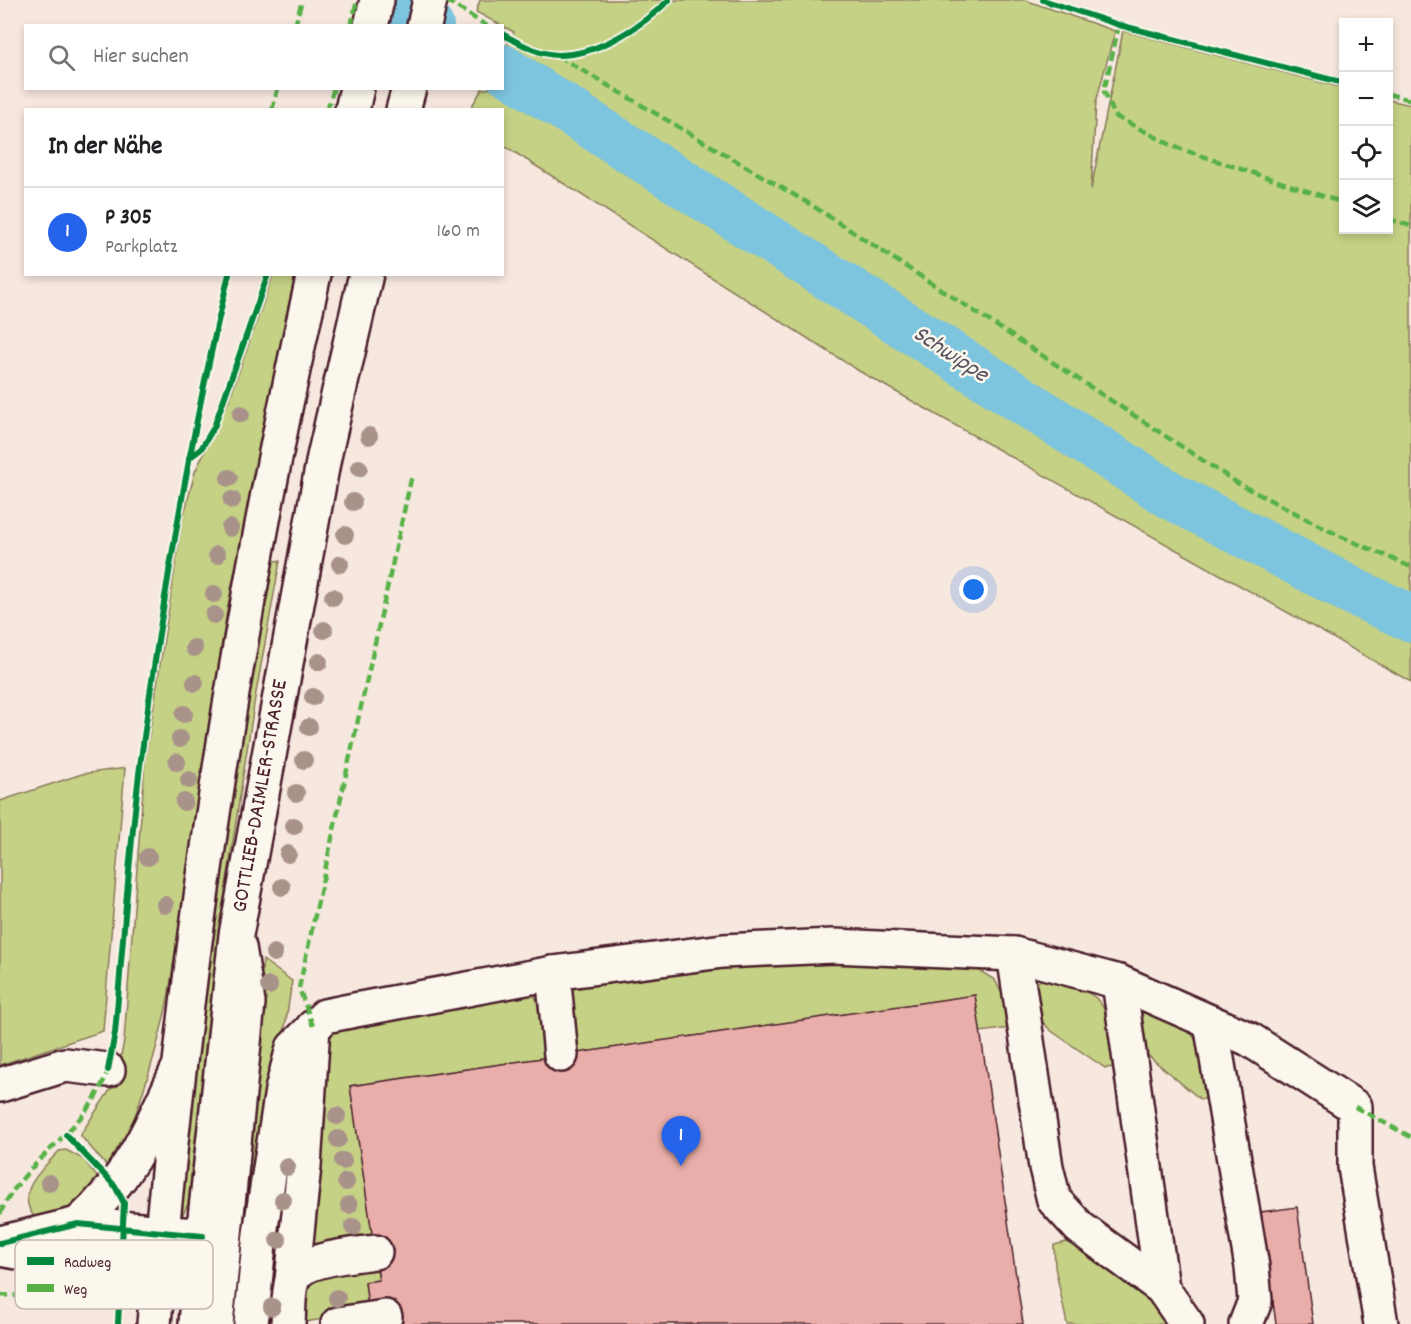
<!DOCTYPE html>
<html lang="de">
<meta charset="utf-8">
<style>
body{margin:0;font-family:Dekko,sans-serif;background:#f6f6f6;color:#202124}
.controls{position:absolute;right:18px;top:18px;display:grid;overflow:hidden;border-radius:0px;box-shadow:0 3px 9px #0003}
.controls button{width:54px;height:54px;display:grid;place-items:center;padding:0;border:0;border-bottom:2px solid #e0e0e0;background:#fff;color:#202124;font:30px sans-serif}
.you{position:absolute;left:974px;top:590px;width:21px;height:21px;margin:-15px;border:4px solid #fff;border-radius:50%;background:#1a73e8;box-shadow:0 0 0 9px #1a73e833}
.badge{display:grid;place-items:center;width:39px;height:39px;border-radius:50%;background:#2563eb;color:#fff;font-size:20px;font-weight:700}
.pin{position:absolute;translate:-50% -50px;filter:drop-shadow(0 2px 3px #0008)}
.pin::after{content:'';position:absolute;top:32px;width:21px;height:18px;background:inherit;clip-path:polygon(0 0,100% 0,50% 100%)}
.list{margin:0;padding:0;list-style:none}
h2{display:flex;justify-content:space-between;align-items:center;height:78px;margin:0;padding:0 24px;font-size:26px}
h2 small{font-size:20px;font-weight:400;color:#757577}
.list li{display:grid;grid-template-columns:39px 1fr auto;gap:18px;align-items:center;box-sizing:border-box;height:90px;padding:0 24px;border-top:2px solid #e0e0e0}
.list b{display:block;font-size:22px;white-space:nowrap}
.list p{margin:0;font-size:20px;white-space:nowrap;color:#757577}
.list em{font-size:20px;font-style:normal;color:#757577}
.icon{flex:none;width:33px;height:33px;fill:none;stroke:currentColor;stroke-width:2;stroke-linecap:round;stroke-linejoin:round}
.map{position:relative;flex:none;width:1411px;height:1324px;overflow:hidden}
.search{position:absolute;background:#fff;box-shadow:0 3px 9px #0003;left:24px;top:24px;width:480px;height:66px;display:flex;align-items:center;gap:15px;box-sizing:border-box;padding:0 21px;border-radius:0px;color:#757577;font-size:22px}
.panel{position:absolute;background:#fff;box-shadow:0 3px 9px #0003;left:24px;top:108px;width:480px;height:168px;border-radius:0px}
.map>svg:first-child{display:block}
</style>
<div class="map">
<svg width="1411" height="1324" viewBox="0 0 1411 1324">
<rect width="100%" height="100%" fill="#f7e8df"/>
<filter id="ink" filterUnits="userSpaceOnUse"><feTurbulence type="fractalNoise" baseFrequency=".0167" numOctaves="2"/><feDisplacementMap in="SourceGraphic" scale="12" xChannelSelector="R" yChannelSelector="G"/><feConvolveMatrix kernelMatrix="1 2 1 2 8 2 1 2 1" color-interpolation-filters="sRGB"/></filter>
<g filter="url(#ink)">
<g fill="#c5d185" stroke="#887858" stroke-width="1.5">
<path d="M480,0H1025L1115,31L1096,102L1091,189L1123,31L1343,88L1344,230H1388L1389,100L1411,105V682L859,371L503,145L502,110L470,109L482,89L502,88L503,52L514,32L476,12Z"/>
<path d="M273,275H295L227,610L169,993C161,1036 149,1075 135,1116C128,1138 124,1152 112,1172L81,1136L82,1132L116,1081L124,1041L145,762L182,522L195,472L229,400Z"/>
<path d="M268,560L280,561L255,698L223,906L188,1204L181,1218H178L197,1019Z"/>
<path d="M125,768L103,1031L0,1065V801L82,774Z"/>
<path d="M263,960L292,981L240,1324H223Z"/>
<path d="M865,960L975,968L995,980L1003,996L1010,1028L980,1032L975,995L572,1054L568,987L703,966Z"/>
<path d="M1044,978C1114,996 1104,1002 1116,1067L1105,1068L1050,1030L1040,1019L1034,985Z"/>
<path d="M532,993L540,1004L549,1057L350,1086L374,1246L310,1256L323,1042L331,1032L343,1027Z"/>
<path d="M1144,1011H1153L1188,1029L1196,1040L1202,1054L1206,1099H1200L1144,1052L1139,1017Z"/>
<path d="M66,1150L83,1159L103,1184L74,1208L36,1219C13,1193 41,1171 59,1151Z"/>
<path d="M1066,1242L1096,1260L1161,1307L1167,1324H1067L1055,1267L1054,1245Z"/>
<path d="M377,1267L378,1280L365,1283L368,1306L383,1310L297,1323L307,1276Z"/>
</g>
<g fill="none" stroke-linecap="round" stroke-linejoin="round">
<g stroke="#7dc4de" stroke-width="48">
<path d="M385,0L430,26"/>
<path d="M502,68L1172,496L1356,593L1411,618"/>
</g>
</g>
<g fill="#e9aea9" stroke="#4a1f2b" stroke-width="1.5">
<path d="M975,995L1023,1324H386L368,1306L365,1282L379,1280L350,1086Z"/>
<path d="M1297,1207L1313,1324H1276L1261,1212Z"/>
</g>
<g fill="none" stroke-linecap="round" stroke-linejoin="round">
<defs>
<g id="minor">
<path d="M1014,954L1046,1167L1054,1200L1080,1228L1162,1288"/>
<path d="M553,973L561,1055"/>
<path d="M1119,982L1162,1288L1187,1324"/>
<path d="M1211,1023L1252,1267L1255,1301L1246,1324"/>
<path d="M0,1085L65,1065L108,1070"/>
<path d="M78,1224C129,1179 149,1131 177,1071"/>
<path d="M0,1243L78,1224L203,1236"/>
<path d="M0,1249L45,1257L200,1270"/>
<path d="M292,1280L304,1166L313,1027"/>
<path d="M216,1324L248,1003L239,947"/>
<path d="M251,1324L260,1234L282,1090L293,1048L325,1016L355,1010L553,973L723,951L833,946L1014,954L1119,982L1249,1039L1355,1107V1167L1381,1324"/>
<path d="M288,1324C289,1311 288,1293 292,1281C300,1258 354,1255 375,1252"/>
<path d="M338,1324L385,1317"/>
</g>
<g id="major">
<path d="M371,26L377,0"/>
<path d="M424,26L430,0"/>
<path d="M352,110L357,88"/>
<path d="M403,110L409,88"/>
<path d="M154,1324C183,971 236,620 314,274"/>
<path d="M196,1324L203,1236L236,935L324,457L366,274"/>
</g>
</defs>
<use href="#minor" stroke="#4a1f2b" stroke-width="38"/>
<use href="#major" stroke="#4a1f2b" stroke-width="38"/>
<use href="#minor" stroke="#fbf7ec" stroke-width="33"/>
<use href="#major" stroke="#fbf7ec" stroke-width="33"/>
<g stroke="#57b146" stroke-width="4.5" stroke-dasharray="9 4.5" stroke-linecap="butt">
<path d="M446,0L487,26"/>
<path d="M1119,25L1104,91L1115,116L1175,147L1344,203"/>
<path d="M295,26L302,0"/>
<path d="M351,26L357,0"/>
<path d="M558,56L813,206L1239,484L1340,536L1411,567"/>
<path d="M1388,94L1411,100"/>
<path d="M272,110L278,88"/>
<path d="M327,110L334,88"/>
<path d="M1388,219L1411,226"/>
<path d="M313,1026L299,988L412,475"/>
<path d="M1355,1107L1411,1137"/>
<path d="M0,1214C25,1156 93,1129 109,1065"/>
<path d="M0,1295L90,1299"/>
</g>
<defs>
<g id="cycleway">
<path d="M1043,0L1119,25L1344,83"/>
<path d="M502,34C519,43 539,55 559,55C598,55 642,26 669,0"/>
<path d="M189,458L201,449L214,427L268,274"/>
<path d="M108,1070L115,1033C123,944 129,854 140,766C162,600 190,437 229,274"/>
<path d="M66,1135L115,1186L124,1203L118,1324"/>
<path d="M0,1243L78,1224L203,1236"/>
</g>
</defs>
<use href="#cycleway" stroke="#fbf7ec" stroke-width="10"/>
<use href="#cycleway" stroke="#00873e" stroke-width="6"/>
</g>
<g fill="#a99289">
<circle cx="241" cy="414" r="9"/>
<circle cx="369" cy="436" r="9"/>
<circle cx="359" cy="468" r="9"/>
<circle cx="229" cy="478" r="9"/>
<circle cx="232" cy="500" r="9"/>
<circle cx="353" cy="502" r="9"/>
<circle cx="230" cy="528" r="9"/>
<circle cx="345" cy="535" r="9"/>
<circle cx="217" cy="555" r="9"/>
<circle cx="340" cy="564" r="9"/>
<circle cx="214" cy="594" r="9"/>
<circle cx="333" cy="597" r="9"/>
<circle cx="214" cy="615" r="9"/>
<circle cx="324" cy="630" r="9"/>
<circle cx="194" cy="648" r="9"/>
<circle cx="319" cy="662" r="9"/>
<circle cx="195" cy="683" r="9"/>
<circle cx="313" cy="697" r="9"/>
<circle cx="184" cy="714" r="9"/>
<circle cx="309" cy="727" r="9"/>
<circle cx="180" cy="739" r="9"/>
<circle cx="304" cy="760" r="9"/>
<circle cx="177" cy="762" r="9"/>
<circle cx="189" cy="780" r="9"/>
<circle cx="296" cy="793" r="9"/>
<circle cx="184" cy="802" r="9"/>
<circle cx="294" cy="826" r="9"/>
<circle cx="288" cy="854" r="9"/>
<circle cx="148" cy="857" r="9"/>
<circle cx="282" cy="887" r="9"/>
<circle cx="165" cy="905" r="9"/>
<circle cx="274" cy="953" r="9"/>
<circle cx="269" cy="986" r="9"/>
<circle cx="337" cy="1116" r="9"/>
<circle cx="338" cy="1139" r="9"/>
<circle cx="343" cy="1161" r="9"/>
<circle cx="287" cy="1167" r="9"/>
<circle cx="346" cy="1182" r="9"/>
<circle cx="49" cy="1183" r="9"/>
<circle cx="283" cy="1200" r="9"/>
<circle cx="349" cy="1205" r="9"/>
<circle cx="353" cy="1227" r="9"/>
<circle cx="278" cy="1240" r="9"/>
<circle cx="337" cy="1298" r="9"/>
<circle cx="272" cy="1307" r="9"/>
</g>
</g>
<g text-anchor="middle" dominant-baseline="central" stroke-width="5" stroke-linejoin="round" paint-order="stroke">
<g font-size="22" fill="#4a1f2b" stroke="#fbf7ec">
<text transform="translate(261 796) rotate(-80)">GOTTLIEB-DAIMLER-STRASSE</text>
</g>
<g font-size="24" font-style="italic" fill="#595161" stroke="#fbf7ec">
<text transform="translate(950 355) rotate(33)">Schwippe</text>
</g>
</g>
<rect x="15" y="1240" width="198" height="69" rx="9" fill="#fbf7ec" stroke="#c6b6b2" stroke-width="1.5"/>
<rect x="27" y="1257" width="27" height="8" fill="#00873e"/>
<rect x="27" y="1284" width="27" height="8" fill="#57b146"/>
<g font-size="16" fill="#4a1f2b">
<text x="64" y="1267">Radweg</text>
<text x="64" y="1294">Weg</text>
</g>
</svg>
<div class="controls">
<button>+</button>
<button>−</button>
<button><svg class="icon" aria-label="locate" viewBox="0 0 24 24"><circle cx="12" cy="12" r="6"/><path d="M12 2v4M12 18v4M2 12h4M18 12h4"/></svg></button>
<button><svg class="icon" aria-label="layers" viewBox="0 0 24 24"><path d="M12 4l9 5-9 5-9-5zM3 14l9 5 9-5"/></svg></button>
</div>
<div class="you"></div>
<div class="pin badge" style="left:681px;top:1166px">1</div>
<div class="search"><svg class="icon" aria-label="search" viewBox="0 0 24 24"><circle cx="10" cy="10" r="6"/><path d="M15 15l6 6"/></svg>Hier suchen</div>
<section class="panel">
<h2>In der Nähe<small></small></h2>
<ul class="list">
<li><span class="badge">1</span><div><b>P 305</b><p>Parkplatz</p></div><em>160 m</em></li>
</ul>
</section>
</div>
